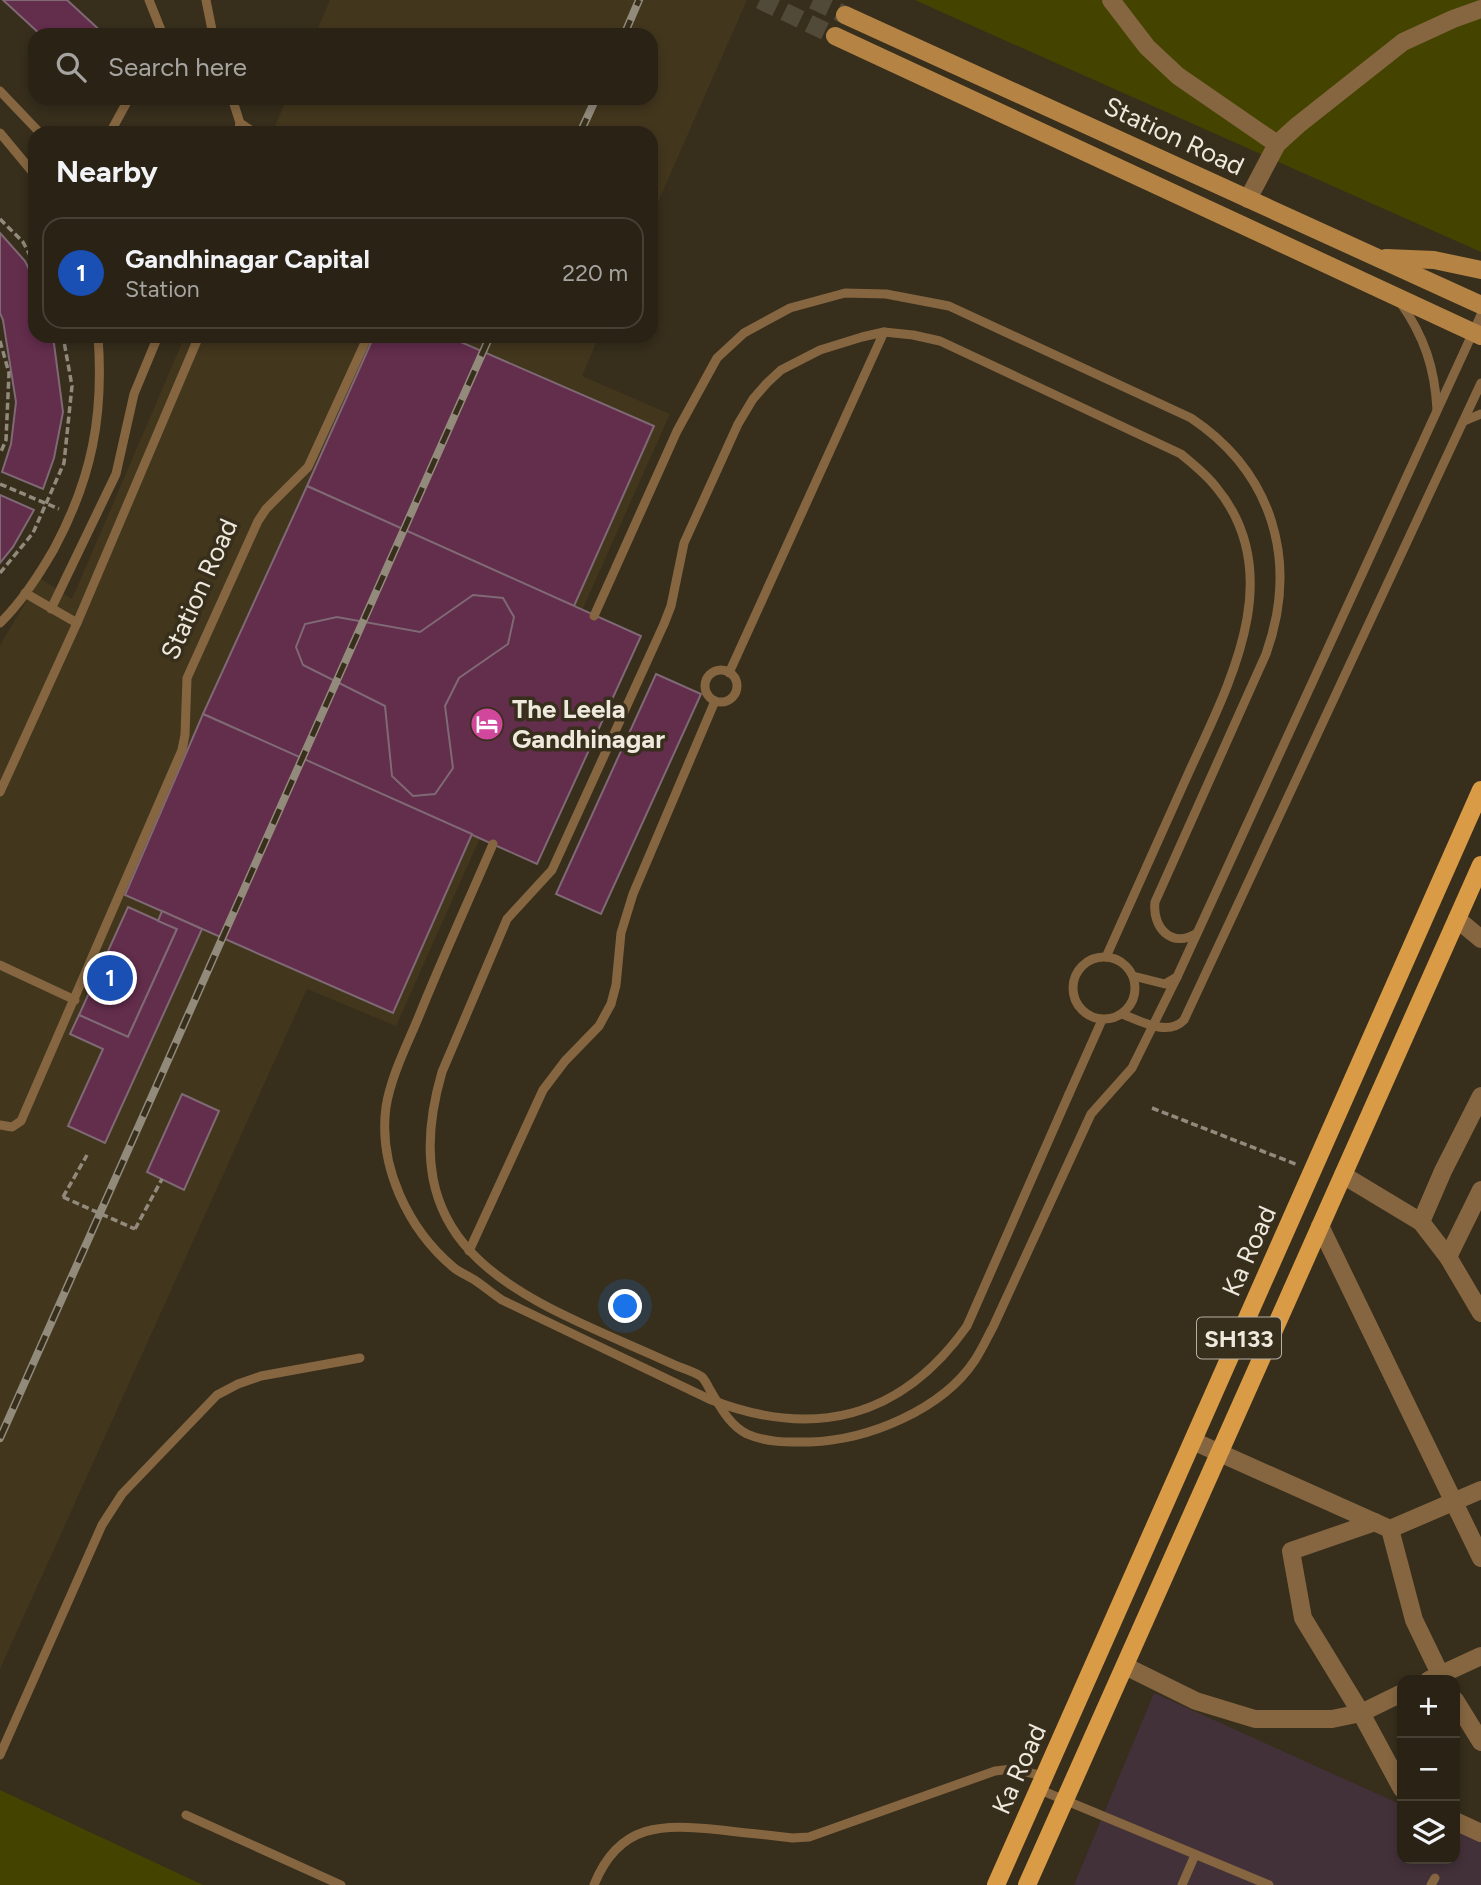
<!DOCTYPE html>
<meta charset="utf-8">
<style>
body{margin:0;font-family:Figtree,sans-serif;background:#312a1e;color:#f1f3f6}
.controls{position:absolute;right:21px;bottom:21px;display:grid;overflow:hidden;border-radius:14px;box-shadow:0 4px 10px #0003}
.controls button{width:63px;height:63px;display:grid;place-items:center;padding:0;border:0;border-bottom:2px solid #453f34;background:#292215;color:#f1f3f6;font:35px sans-serif}
.you{position:absolute;left:626px;top:1307px;width:24px;height:24px;margin:-18px;border:5px solid #fff;border-radius:50%;background:#1a73e8;box-shadow:0 0 0 10px #1a73e833}
.badge{display:grid;place-items:center;width:46px;height:46px;border-radius:50%;background:#8c9099;color:#fff;font-size:23px;font-weight:700}
.pin{position:absolute;translate:-50% -50%;border:4px solid #fff;box-shadow:0 2px 7px #0006}
.list{margin:0;padding:0;list-style:none}
h2{display:flex;justify-content:space-between;align-items:center;height:91px;margin:0;padding:0 28px;font-size:30px}
h2 small{font-size:23px;font-weight:400;color:#a5a4a0}
.list li{display:grid;grid-template-columns:46px 1fr auto;gap:21px;align-items:center;box-sizing:border-box;height:112px;margin:0 14px 14px;padding:0 14px;border:2px solid #453f34;border-radius:21px}
.list b{display:block;font-size:26px;white-space:nowrap}
.list p{margin:0;font-size:23px;white-space:nowrap;color:#a5a4a0}
.list em{font-size:23px;font-style:normal;color:#a5a4a0}
.icon{flex:none;width:38px;height:38px;fill:none;stroke:currentColor;stroke-width:2;stroke-linecap:round;stroke-linejoin:round}
.map{position:relative;flex:none;width:1481px;height:1885px;overflow:hidden}
.search{position:absolute;background:#292215;box-shadow:0 4px 10px #0003;left:28px;top:28px;width:630px;height:77px;display:flex;align-items:center;gap:18px;box-sizing:border-box;padding:0 24px;border-radius:21px;color:#a5a4a0;font-size:26px}
.panel{position:absolute;background:#292215;box-shadow:0 4px 10px #0003;left:28px;top:126px;width:630px;height:217px;border-radius:21px}
.map>svg:first-child{display:block}
</style>
<div class="map">
<svg width="1481" height="1885" viewBox="0 0 1481 1885">
<rect width="100%" height="100%" fill="#372e1c"/>
<g fill="#42361d">
<path d="M330,0H747L651,218V133H272L287,98H651V35H315Z"/>
<path d="M185,336H599L582,376L670,414L396,1026L307,989L0,1669V645L40,578L72,599Z"/>
</g>
<path fill="#433139" d="M1154,1693L1402,1805V1859H1455V1828L1481,1840V1885H1074Z"/>
<g fill="#440">
<path d="M915,0H1481V252L948,15Z"/>
<path d="M0,1790L203,1885H0Z"/>
</g>
<g fill="#632d4c" stroke="#7f6974" stroke-width="2">
<path d="M3,0H67L105,35H41Z"/>
<path d="M0,233L25,261L35,282V336H53L63,412L54,458L43,489L2,472L11,444L16,402L3,320L0,313Z"/>
<path d="M374,336H447L654,426L574,606L307,486Z"/>
<path d="M307,486L641,636L537,864L203,714Z"/>
<path d="M0,495L34,510L13,547L0,563Z"/>
<path d="M473,595L503,598L514,617L508,644L459,678L445,706L453,768L435,794L413,796L392,776L385,706L303,665L296,647L305,624L337,617L420,632Z"/>
<path d="M656,674L701,694L601,914L556,894Z"/>
<path d="M203,714L472,834L393,1013L125,895Z"/>
<path d="M128,907L177,929L128,1037L79,1015Z"/>
<path d="M162,911L202,929L105,1143L68,1126L103,1049L70,1034L79,1015L128,1037L177,929L158,921Z"/>
<path d="M182,1094L219,1111L184,1190L147,1172Z"/>
</g>
<g fill="none" stroke-linecap="round" stroke-linejoin="round">
<g stroke="#524a39" stroke-width="18" stroke-dasharray="18 9" stroke-linecap="butt">
<path d="M760,0L835,36"/>
<path d="M813,0L845,15"/>
</g>
<g stroke="#928a7c" stroke-width="3.5" stroke-dasharray="7 3.5" stroke-linecap="butt">
<path d="M0,219L23,242L35,265"/>
<path d="M0,341L9,373L6,440L0,454"/>
<path d="M0,484L59,509"/>
<path d="M0,573L33,533L64,463L72,386L63,336"/>
<path d="M1152,1108L1298,1165"/>
<path d="M63,1197L87,1155"/>
<path d="M135,1229L162,1179"/>
</g>
<g stroke="#856640" stroke-width="9">
<path d="M149,0L163,35"/>
<path d="M206,0L213,35"/>
<path d="M0,91L40,133"/>
<path d="M232,98L240,123L238,133"/>
<path d="M240,123L255,133"/>
<path d="M0,133L35,175"/>
<path d="M110,133L129,98"/>
<path d="M1400,302C1424,336 1435,368 1437,410"/>
<path d="M1464,421L1481,414"/>
<path d="M25,593L77,623"/>
<path d="M51,609L116,474L134,394L158,336"/>
<path d="M594,616L677,431L717,358L744,333L790,308L845,293L886,294L949,306L1191,418C1273,473 1299,561 1266,654L1155,902C1152,928 1172,949 1197,933"/>
<path d="M0,623C22,602 39,575 54,549C92,478 104,416 98,336"/>
<circle cx="721" cy="686" r="16"/>
<path d="M729,673L884,332"/>
<path d="M0,792L77,623L199,336"/>
<circle cx="1104" cy="988" r="31"/>
<path d="M1106,957C1134,895 1161,833 1189,772C1229,684 1289,575 1216,487C1206,474 1193,464 1181,454L940,341L913,335L884,332L862,337L820,350L781,370L767,383L753,399L738,424L684,543L671,606L664,624L552,870L507,919L442,1072C386,1264 539,1302 677,1366C685,1369 695,1372 702,1377C705,1380 708,1386 710,1390C720,1406 729,1425 747,1434C767,1443 789,1442 810,1442C868,1440 942,1410 975,1360C982,1349 987,1338 993,1327L1091,1114L1132,1068L1177,977"/>
<path d="M0,965L75,1000"/>
<path d="M1133,976L1165,984L1177,977L1481,315"/>
<path d="M1122,1014C1140,1021 1168,1037 1184,1020L1481,383"/>
<path d="M1069,1094L1102,1020"/>
<path d="M0,1125L12,1127L21,1121L182,750L185,735L187,678L258,521L266,509L308,467L368,336"/>
<path d="M469,1251L543,1090L565,1061L599,1026L611,1004L616,985L621,933L633,894L715,701"/>
<path d="M0,1755L102,1525L122,1494L217,1395L238,1384L261,1376L360,1358"/>
<path d="M1038,1789L1269,1885"/>
<path d="M186,1815L341,1885"/>
<path d="M594,1885C619,1822 663,1824 721,1830C745,1833 769,1835 792,1838L809,1837L995,1771L1012,1769L1044,1776"/>
<path d="M1182,1885L1195,1855"/>
<path d="M1431,1885L1435,1878"/>
</g>
<g stroke="#856640" stroke-width="18">
<path d="M1111,0L1147,47L1178,76L1277,144"/>
<path d="M1248,199L1277,144L1298,125L1403,42L1453,19L1481,9"/>
<path d="M1457,919L1481,939"/>
<path d="M1343,1175L1421,1222L1448,1257L1481,1313"/>
<path d="M1421,1222L1443,1171L1481,1096"/>
<path d="M1320,1226L1481,1558"/>
<path d="M1448,1257L1481,1190"/>
<path d="M1193,1441L1390,1529L1481,1490"/>
<path d="M1375,1522L1291,1551L1303,1618L1361,1713L1402,1789"/>
<path d="M1390,1529L1414,1620L1443,1680"/>
<path d="M1125,1666L1196,1701L1255,1719H1332L1361,1713L1402,1693"/>
<path d="M1429,1680L1481,1656"/>
<path d="M1455,1700L1481,1742"/>
<path d="M1455,1821L1481,1833"/>
</g>
<g stroke="#b58445" stroke-width="18">
<path d="M845,15L1481,305"/>
<path d="M835,36L1481,336"/>
<path d="M1386,258L1434,260L1481,270"/>
</g>
<g stroke="#da9b46" stroke-width="18">
<path d="M996,1885L1481,790"/>
<path d="M1027,1885L1481,865"/>
</g>
<defs>
<g id="rail">
<path d="M624,35L639,0"/>
<path d="M580,133L596,98"/>
<path d="M0,1438L490,336"/>
</g>
</defs>
<use href="#rail" stroke="#928b7c" stroke-width="8"/>
<use href="#rail" stroke="#372e1c" stroke-width="5" stroke-dasharray="16" stroke-linecap="butt"/>
<path stroke="#928a7c" stroke-width="3.5" stroke-dasharray="7 3.5" stroke-linecap="butt" d="M63,1197L135,1229"/>
<path stroke="#856640" stroke-width="9" d="M493,844C468,902 442,959 419,1016C407,1045 391,1076 386,1107C378,1166 408,1229 453,1267C460,1273 469,1276 476,1281C485,1287 493,1294 502,1300L709,1399C813,1440 901,1419 967,1326L1069,1094"/>
</g>
<defs>
<symbol id="hotel-disc" viewBox="-11 -11 22 22"><circle r="9.5" fill="#d1479c" stroke="#372e1c"/><path d="M-6-4.5h1.5V1H6V5H4.5V3h-9V5H-6ZM-4 0a1.8 1.8 0 1 1 3.6 0ZM.5 0V-2.5h3Q6-2.5 6 0Z" fill="#fff"/></symbol>
</defs>
<g fill-rule="evenodd">
<use href="#hotel-disc" x="468" y="705" width="38" height="38"/>
</g>
<g text-anchor="middle" dominant-baseline="central" stroke-width="7" stroke-linejoin="round" paint-order="stroke">
<rect fill="#372e1c" stroke="#b7b0a3" stroke-width="2" x="1197" y="1317.5" width="84" height="41" rx="5"/>
<g font-size="24" font-weight="bold" fill="#eee8dd">
<text x="1239" y="1338">SH133</text>
</g>
<g font-size="26" fill="#eee8dd" stroke="#372e1c">
<text transform="translate(1174 136) rotate(25)">Station Road</text>
<text transform="translate(199 589) rotate(-66)">Station Road</text>
<text transform="translate(1249 1251) rotate(-66)">Ka Road</text>
<text transform="translate(1019 1769) rotate(-66)">Ka Road</text>
</g>
<g font-size="26" font-weight="bold" fill="#eee8dd" stroke="#372e1c" text-anchor="start">
<text x="512" y="709">The Leela<tspan x="512" dy="30">Gandhinagar</tspan></text>
</g>
</g>
</svg>
<div class="controls">
<button>+</button>
<button>−</button>
<button><svg class="icon" aria-label="layers" viewBox="0 0 24 24"><path d="M12 4l9 5-9 5-9-5zM3 14l9 5 9-5"/></svg></button>
</div>
<div class="you"></div>
<div class="pin badge" style="left:110px;top:978px;background:#1a4fb4">1</div>
<div class="search"><svg class="icon" aria-label="search" viewBox="0 0 24 24"><circle cx="10" cy="10" r="6"/><path d="M15 15l6 6"/></svg>Search here</div>
<section class="panel">
<h2>Nearby<small></small></h2>
<ul class="list">
<li><span class="badge" style="background:#1a4fb4">1</span><div><b>Gandhinagar Capital</b><p>Station</p></div><em>220 m</em></li>
</ul>
</section>
</div>
